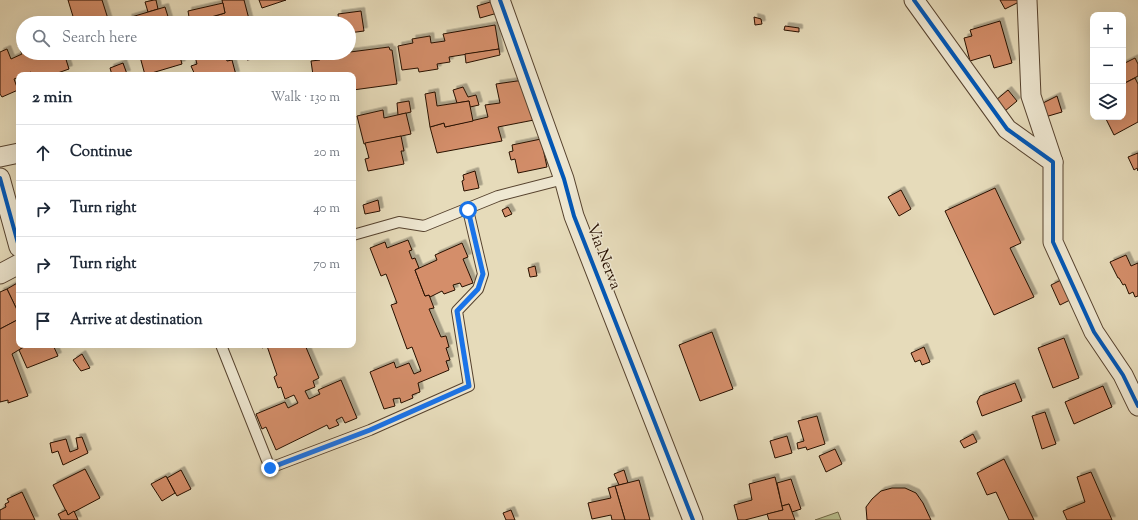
<!DOCTYPE html>
<meta charset="utf-8">
<style>
body{margin:0;font-family:"Sorts Mill Goudy",serif;background:#f6f6f7;color:#1f2937}
.controls{position:absolute;right:12px;top:12px;display:grid;overflow:hidden;border-radius:8px;box-shadow:0 4px 16px #0002}
.controls button{width:36px;height:36px;display:grid;place-items:center;padding:0;border:0;border-bottom:1px solid #e0e1e3;background:#fff;color:#1f2937;font:20px sans-serif}
.stop{position:absolute;width:12px;height:12px;margin:-9px;border:3px solid #1a73e8;border-radius:50%;background:#fff}
.stop.end{background:#1a73e8;border-color:#fff;box-shadow:0 1px 4px #0008}
.list{margin:0;padding:0;list-style:none}
h2{display:flex;justify-content:space-between;align-items:center;height:52px;margin:0;padding:0 16px;font-size:17px}
h2 small{font-size:13px;font-weight:400;color:#747a83}
.list li{display:grid;grid-template-columns:26px 1fr auto;gap:12px;align-items:center;box-sizing:border-box;height:56px;padding:0 16px;border-top:1px solid #e0e1e3}
.list b{display:block;font-size:15px;white-space:nowrap}
.list em{font-size:13px;font-style:normal;color:#747a83}
.icon{flex:none;width:22px;height:22px;fill:none;stroke:currentColor;stroke-width:2;stroke-linecap:round;stroke-linejoin:round}
.map{position:relative;flex:none;width:1138px;height:520px;overflow:hidden}
.search{position:absolute;background:#fff;box-shadow:0 4px 16px #0002;left:16px;top:16px;width:340px;height:44px;display:flex;align-items:center;gap:10px;box-sizing:border-box;padding:0 14px;border-radius:22px;color:#747a83;font-size:15px}
.panel{position:absolute;background:#fff;box-shadow:0 4px 16px #0002;left:16px;top:72px;width:340px;height:276px;border-radius:8px}
.map>svg:first-child{display:block}
</style>
<div class="map">
<svg width="1138" height="520" viewBox="0 0 1138 520">
<defs>
<filter id="shadow"><feDropShadow dx="3.5" dy="-3.5" stdDeviation="0" flood-color="#0004"/></filter>
</defs>
<rect width="100%" height="100%" fill="#e6dbba"/>
<filter id="stains"><feTurbulence type="fractalNoise" baseFrequency=".005" numOctaves="4"/><feColorMatrix values="0 0 0 0 .2 0 0 0 0 .09 0 0 0 0 .02 0 0 0 .5 -.17"/></filter>
<radialGradient id="worn" r=".72"><stop offset=".6" stop-color="#630" stop-opacity="0"/><stop offset="1" stop-color="#630" stop-opacity=".3"/></radialGradient>
<path fill="#b9bf8d" stroke="#706746" d="M838,512L841,520H815Z"/>
<g fill="#d48e6a" stroke="#260f00" filter="url(#shadow)">
<path d="M68,0H102L109,22L105,23H75Z"/>
<path d="M154,0H156L158,9L148,12L145,2Z"/>
<path d="M222,0H244L250,23H191L225,13Z"/>
<path d="M259,0H286L262,8Z"/>
<path d="M497,0L501,12L480,18L477,6Z"/>
<path d="M1000,0H1021V1L1005,9Z"/>
<path d="M223,3L225,13L190,23L188,11Z"/>
<path d="M165,7L170,23H130L128,18Z"/>
<path d="M361,11L364,31L349,33V23H339L338,14Z"/>
<path d="M754,17L761,19L762,24L755,25Z"/>
<path d="M1000,21L1012,63L994,68L990,55L970,61L964,38L972,36L970,30Z"/>
<path d="M495,25L499,49L449,57L450,62L437,64L438,69L419,72L418,68L402,70L398,46L413,43L412,39L430,36L431,43L445,41L443,34Z"/>
<path d="M785,26L799,28V32L784,30Z"/>
<path d="M23,44V53H64L69,69L52,75H32L31,72L23,75H19V77L14,79L18,90L2,97L0,94V52L7,49L11,59L22,54L18,45Z"/>
<path d="M389,47L390,50H392L397,84L353,90V75H313L311,61L320,60L319,56Z"/>
<path d="M499,49L500,55L466,63L465,54Z"/>
<path d="M139,53H179L182,64L145,75Z"/>
<path d="M194,53H232L225,55L227,61L232,60L236,75H195L191,66L197,64Z"/>
<path d="M245,53H282V54L247,60Z"/>
<path d="M1135,58L1138,64V76L1123,84V64Z"/>
<path d="M123,63L127,74L112,75L110,68Z"/>
<path d="M1135,78L1138,84V122L1114,135L1105,117H1123V84Z"/>
<path d="M524,80L539,119L498,127L502,141L437,153L430,127L444,123L445,127L488,117L485,105L500,103L496,84Z"/>
<path d="M463,87L468,97L476,95L479,105L470,107L469,101L457,103L453,90Z"/>
<path d="M1008,90L1017,101L1005,111L996,100Z"/>
<path d="M435,92L437,106L469,101L473,121L445,127L444,123L430,127L425,94Z"/>
<path d="M1057,96L1062,112L1045,117L1041,104Z"/>
<path d="M409,101L411,112L398,115L397,103Z"/>
<path d="M383,110L384,118L406,113L411,134L364,144L357,116Z"/>
<path d="M401,136L404,151H401L404,164L368,171L365,159L369,158L365,143Z"/>
<path d="M541,139L547,167L518,173L515,159L511,160L509,152L513,151L512,145Z"/>
<path d="M1138,153V171L1137,168L1134,170L1128,157Z"/>
<path d="M475,171L479,188L464,191L462,181L464,180L463,175Z"/>
<path d="M995,188L1021,243L1010,248L1034,297L994,315L945,211Z"/>
<path d="M901,190L911,209L899,216L888,197Z"/>
<path d="M378,200L380,211L365,214L363,205Z"/>
<path d="M508,207L512,214L505,217L502,210Z"/>
<path d="M408,240L412,250L409,251L412,259L415,258L419,268L415,270L425,296L429,295L434,308L429,309L441,337L446,336L449,347L446,348L450,360L446,361L449,370L418,383L420,392L412,395L413,398L401,403L400,398L393,399L395,406L384,409L370,372L394,362L396,368L409,363L414,374L421,371L412,347L407,349L391,305L397,303L386,274L381,276L370,248L385,242L387,248Z"/>
<path d="M462,243L468,257L463,259L473,283L462,287L460,283L453,285L455,290L444,294L442,291L430,297L429,295L425,296L415,270L437,260L435,255Z"/>
<path d="M1126,255L1131,266L1138,263V296L1135,297L1133,292L1129,294L1125,284L1123,285L1119,278H1118L1110,262Z"/>
<path d="M535,266L537,276L530,277L528,268Z"/>
<path d="M1061,280L1070,300L1060,305L1051,285Z"/>
<path d="M19,282V314L7,289Z"/>
<path d="M7,289L19,314V319L0,329V292Z"/>
<path d="M19,319V345H27L12,354L28,396L8,403V400L0,402V329Z"/>
<path d="M712,332L733,389L700,401L679,345Z"/>
<path d="M1064,338L1079,378L1053,388L1038,348Z"/>
<path d="M27,345H53L58,356L27,368L19,350Z"/>
<path d="M260,345H305L319,378L313,381L315,387L305,391L309,399L320,394L318,390L341,380L357,418L345,423L342,417L336,420L339,425L329,429L327,425L276,450L266,427L262,429L256,414L285,402L288,408L298,403L294,395L285,399L281,387L278,388L274,377L277,375L267,346L262,348Z"/>
<path d="M924,347L930,362L922,365L920,360L915,362L911,353Z"/>
<path d="M82,354L90,368L81,371L73,360Z"/>
<path d="M1015,383L1022,401L982,416L977,402L980,396Z"/>
<path d="M1103,386L1112,407L1074,424L1065,402Z"/>
<path d="M1045,412L1056,444L1042,449L1032,416Z"/>
<path d="M817,416L825,444L807,450L806,447L798,449L797,443L804,441L798,421Z"/>
<path d="M973,434L977,442L964,448L960,441Z"/>
<path d="M787,436L792,453L775,458L770,441Z"/>
<path d="M82,437L88,453L63,465L58,451L52,453L50,443L66,439L70,452L78,449L76,438Z"/>
<path d="M835,449L842,464L826,472L819,456Z"/>
<path d="M1004,459L1034,520H1009L996,492L987,495L977,473Z"/>
<path d="M85,469L100,498L68,515L53,485Z"/>
<path d="M181,470L191,489L177,496L167,478Z"/>
<path d="M624,470L628,483L619,485L614,474Z"/>
<path d="M1091,472L1112,520H1067L1063,511L1085,502L1077,477Z"/>
<path d="M166,476L175,493L162,501L151,484Z"/>
<path d="M775,477L783,510L745,520H738L734,505L752,500L749,484Z"/>
<path d="M791,479L801,509L792,512L789,504L782,506L777,483Z"/>
<path d="M639,480L650,520H625L615,486Z"/>
<path d="M615,486L625,520H612L611,515L592,519L588,503L611,498L608,488Z"/>
<path d="M892,488H905L916,493L923,503L931,520H867L866,507L872,499L881,491Z"/>
<path d="M22,492L35,520H0V510L6,507L5,504L9,502L7,499Z"/>
<path d="M789,504L795,520H769L767,514L783,510L782,506Z"/>
<path d="M66,510L68,515L74,511L78,520H61L58,514Z"/>
<path d="M511,510L515,520H506L503,513Z"/>
</g>
<g fill="none" stroke-linecap="round" stroke-linejoin="round">
<defs>
<g id="service">
<path d="M353,235L399,222L424,226L498,196L564,179"/>
<path d="M221,345L270,468L370,430L469,386L457,311L478,289L483,274L468,210"/>
</g>
<g id="minor">
<path d="M500,0L564,179L574,216L693,520"/>
<path d="M914,0L1007,129L1053,162V242L1094,332L1123,375L1138,406"/>
<path d="M1027,0L1031,96L1053,162"/>
<path d="M0,157L19,153"/>
<path d="M0,178L19,247"/>
<path d="M0,274L19,264"/>
</g>
</defs>
<use href="#service" stroke="#56422e" stroke-width="12"/>
<use href="#minor" stroke="#56422e" stroke-width="21"/>
<use href="#service" stroke="#efe8d2" stroke-width="10"/>
<use href="#minor" stroke="#efe8d2" stroke-width="19"/>
<defs>
<g id="cycleway">
<path d="M500,0L564,179L574,216L693,520"/>
<path d="M914,0L1007,129L1053,162V242L1094,332L1123,375L1138,406"/>
<path d="M0,178L19,247"/>
</g>
</defs>
<use href="#cycleway" stroke="#efe8d2" stroke-width="6"/>
<use href="#cycleway" stroke="#0057b8" stroke-width="4"/>
</g>
<g fill="none" stroke-linecap="round" stroke-linejoin="round">
<path stroke="#1a73e8" stroke-width="5" d="M270,468L370,430L469,386L457,311L478,289L483,274L468,210"/>
</g>
<g text-anchor="middle" dominant-baseline="central" stroke-width="3" stroke-linejoin="round" paint-order="stroke">
<g font-size="16" fill="#260f00" stroke="#efe8d2">
<text transform="translate(603 257) rotate(69)">Via Nerva</text>
</g>
</g>
<rect width="100%" height="100%" filter="url(#stains)"/>
<rect width="100%" height="100%" fill="url(#worn)"/>
</svg>
<div class="controls">
<button>+</button>
<button>−</button>
<button><svg class="icon" aria-label="layers" viewBox="0 0 24 24"><path d="M12 4l9 5-9 5-9-5zM3 14l9 5 9-5"/></svg></button>
</div>
<div class="stop" style="left:468px;top:210px"></div>
<div class="stop end" style="left:270px;top:468px"></div>
<div class="search"><svg class="icon" aria-label="search" viewBox="0 0 24 24"><circle cx="10" cy="10" r="6"/><path d="M15 15l6 6"/></svg>Search here</div>
<section class="panel">
<h2>2 min<small>Walk · 130 m</small></h2>
<ul class="list">
<li><svg class="icon" aria-label="ahead" viewBox="0 0 24 24"><path d="M12 20V5M6 11l6-6 6 6"/></svg><div><b>Continue</b></div><em>20 m</em></li>
<li><svg class="icon" aria-label="right" viewBox="0 0 24 24"><path d="M7 20v-9h11M14 6l5 5-5 5"/></svg><div><b>Turn right</b></div><em>40 m</em></li>
<li><svg class="icon" aria-label="right" viewBox="0 0 24 24"><path d="M7 20v-9h11M14 6l5 5-5 5"/></svg><div><b>Turn right</b></div><em>70 m</em></li>
<li><svg class="icon" aria-label="arrive" viewBox="0 0 24 24"><path d="M6 21V4h12l-3 4 3 4H6"/></svg><div><b>Arrive at destination</b></div></li>
</ul>
</section>
</div>
